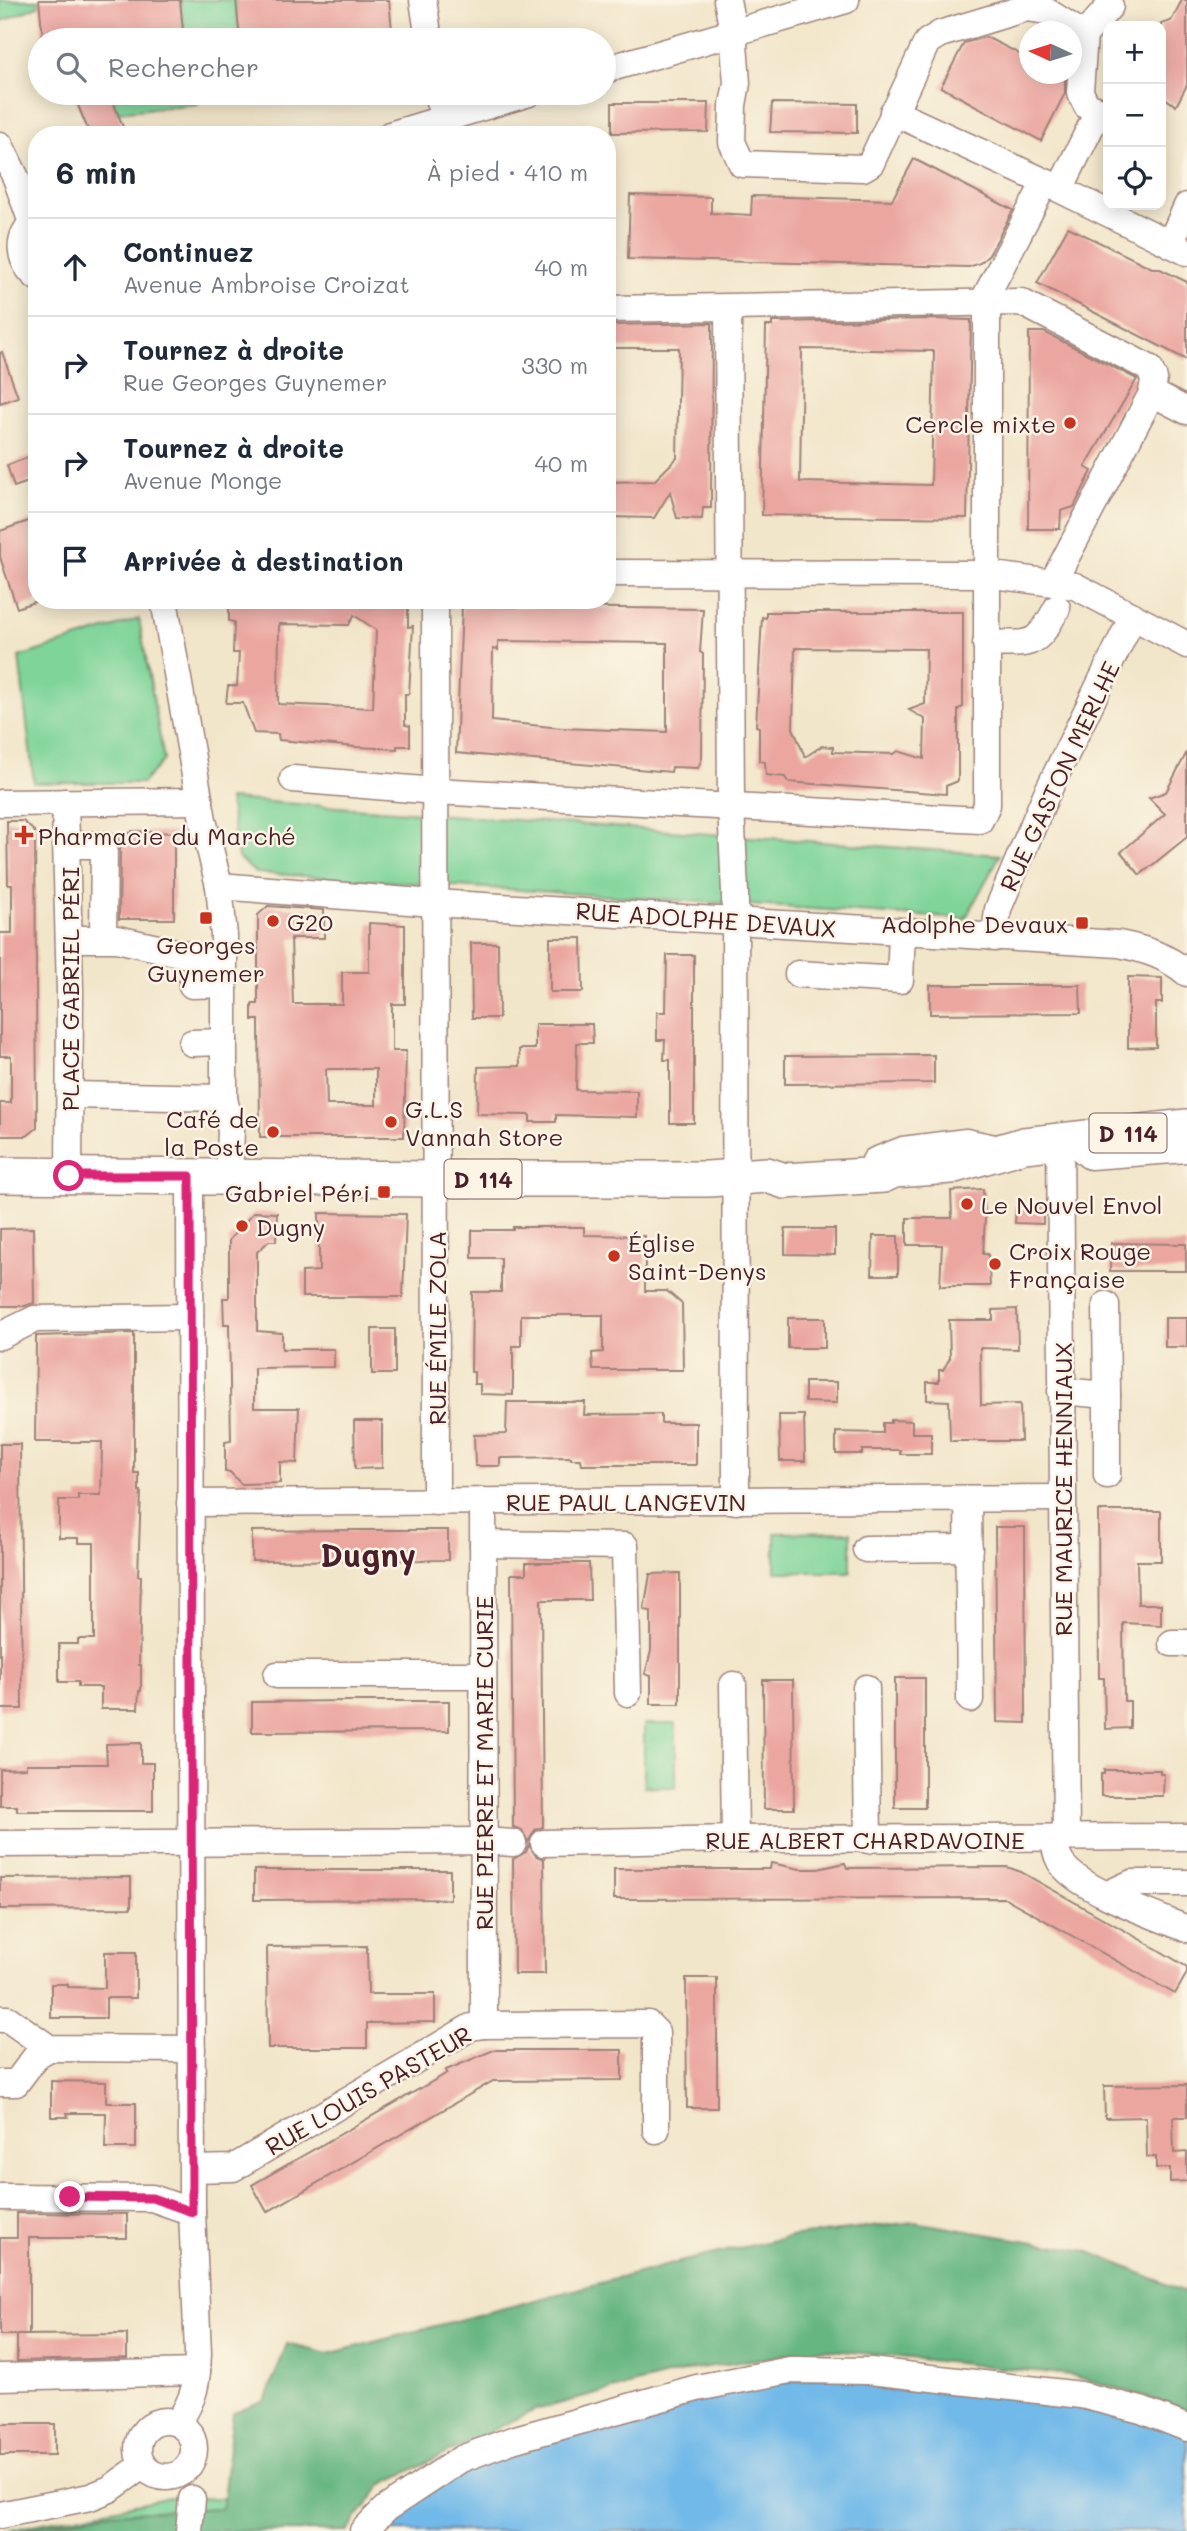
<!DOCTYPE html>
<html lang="fr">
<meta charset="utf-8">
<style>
body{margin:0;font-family:Mali,sans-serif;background:#f2f2f3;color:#1f2937}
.controls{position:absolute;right:21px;top:21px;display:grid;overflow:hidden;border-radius:14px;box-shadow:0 4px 18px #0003}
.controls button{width:63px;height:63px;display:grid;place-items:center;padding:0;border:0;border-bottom:2px solid #e0e1e3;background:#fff;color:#1f2937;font:35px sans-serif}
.compass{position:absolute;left:1019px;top:21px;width:63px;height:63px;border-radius:50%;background:#fff;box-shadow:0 4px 18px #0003;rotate:274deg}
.stop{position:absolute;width:21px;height:21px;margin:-16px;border:5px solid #db2777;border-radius:50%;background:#fff}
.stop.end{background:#db2777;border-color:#fff;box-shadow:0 2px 7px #0008}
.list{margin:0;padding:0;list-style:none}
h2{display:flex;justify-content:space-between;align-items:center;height:91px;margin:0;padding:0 28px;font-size:30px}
h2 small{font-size:23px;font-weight:400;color:#747a83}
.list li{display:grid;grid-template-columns:46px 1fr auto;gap:21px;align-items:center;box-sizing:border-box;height:98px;padding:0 28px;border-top:2px solid #e0e1e3}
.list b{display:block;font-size:26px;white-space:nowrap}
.list p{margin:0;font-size:23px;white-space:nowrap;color:#747a83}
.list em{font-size:23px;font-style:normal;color:#747a83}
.icon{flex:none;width:38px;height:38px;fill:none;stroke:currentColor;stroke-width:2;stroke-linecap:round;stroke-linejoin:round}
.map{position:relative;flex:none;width:1187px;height:2531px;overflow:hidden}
.search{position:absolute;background:#fff;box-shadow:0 4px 18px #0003;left:28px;top:28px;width:588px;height:77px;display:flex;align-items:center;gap:18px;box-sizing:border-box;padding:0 24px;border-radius:38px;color:#747a83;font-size:26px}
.panel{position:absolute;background:#fff;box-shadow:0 4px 18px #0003;left:28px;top:126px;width:588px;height:483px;border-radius:28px}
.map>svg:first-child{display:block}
</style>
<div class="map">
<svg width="1187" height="2531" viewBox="0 0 1187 2531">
<rect width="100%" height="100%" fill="#fcf5e5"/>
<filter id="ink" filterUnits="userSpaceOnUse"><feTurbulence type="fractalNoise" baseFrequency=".0143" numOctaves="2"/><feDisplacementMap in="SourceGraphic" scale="14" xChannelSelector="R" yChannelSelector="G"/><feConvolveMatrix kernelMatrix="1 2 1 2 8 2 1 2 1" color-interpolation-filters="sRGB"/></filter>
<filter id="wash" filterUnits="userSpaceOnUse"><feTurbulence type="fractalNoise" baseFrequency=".00686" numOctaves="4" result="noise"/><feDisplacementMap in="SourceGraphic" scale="28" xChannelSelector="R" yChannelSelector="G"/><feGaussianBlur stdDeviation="1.57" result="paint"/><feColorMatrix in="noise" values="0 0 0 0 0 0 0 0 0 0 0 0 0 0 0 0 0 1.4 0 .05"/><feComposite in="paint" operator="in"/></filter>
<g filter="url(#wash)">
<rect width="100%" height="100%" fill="#f2e6ca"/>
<g fill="#7ed499" stroke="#647a62" stroke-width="2">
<path d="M0,0H39L40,5L0,22Z"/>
<path d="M180,0H236L240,40H184Z"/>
<path d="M110,93H205L197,104L117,112Z"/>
<path d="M139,619L164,760L142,783H34L19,657Z"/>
<path d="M229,799L1000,855L965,919L256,873L238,858Z"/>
<path d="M851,1532V1572H775V1533Z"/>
<rect x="644" y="1724" width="32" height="63"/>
<path d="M170,2497L225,2499L222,2531H4Z"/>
</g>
<path fill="#66b681" stroke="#586a56" stroke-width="2" d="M914,2222L1088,2251L1187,2293V2412L1179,2407L1071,2375L823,2349L694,2369L535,2410L383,2484L347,2531H18L105,2513L222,2508L233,2413L265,2401L287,2344L328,2354L688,2260L788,2237Z"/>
<path fill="#71b9e9" stroke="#5e6c8a" stroke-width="2" d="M829,2376L1021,2396L1165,2425L1187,2436V2531H377L453,2472L701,2394Z"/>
<g id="blocks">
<g fill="#eba6a0" fill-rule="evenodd">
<path d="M39,0H180L184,40H43Z"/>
<path d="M236,0H389L392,30L287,40H240Z"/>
<path d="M1182,0H1187V85L1176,106L1161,95V24L1171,21Z"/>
<path d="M986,37L1030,59V74H1056L1065,78V93L1041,141L941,87L964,43Z"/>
<path d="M73,93H110L126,135H90Z"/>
<path d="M612,103H709L708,132L612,133Z"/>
<path d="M772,103L857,104V133L770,132Z"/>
<path d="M914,159L1013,210L989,255L980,263L969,267L628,259L630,195L711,197V213L751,215L752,196L892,200Z"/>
<path d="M1068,227L1152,268H1158L1187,282V360L1037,283Z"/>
<path d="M933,319L971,320L967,518L762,515L766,326H772V322ZM802,349L934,351L931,485L800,482Z"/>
<path d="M712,323L711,508H703L702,519L677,518L670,492L654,518L607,517V482L654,481L677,458L679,348H607V325Z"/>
<path d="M1029,332H1044L1137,379L1085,467L1092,471L1074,507L1061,511L1060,529H1028Z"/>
<path d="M2,352L18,397L0,403V353Z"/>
<path d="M37,454V479L14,487L7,465Z"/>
<path d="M37,518V601L17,608L0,557V531Z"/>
<path d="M229,600H408V627L413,626L409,694H405V725L410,726V746H397V749L357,747L279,740L278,734L254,733L243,703H226L228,686H237L239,653H233L234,622L229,621ZM354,615L376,630L373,708L278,704L279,624L349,625Z"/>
<path d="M462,606L703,609L700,652L703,654L702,758L698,768L672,767L671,772L456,753ZM498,641L667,643V732L561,728L492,721L493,649L498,650Z"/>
<path d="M766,612H963V707L958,709V781L946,786V794L788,782L785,777L766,775L765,762L759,761V727L756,726L762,617L766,618ZM795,648L926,649L925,704L909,710L925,719L924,759L898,751L894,754L833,752V747L822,746L805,757L793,728Z"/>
<path d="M1187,752V837L1140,875L1121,852L1165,814L1149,798L1166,792Z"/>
<path d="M7,821H23L35,832L37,1128L27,1136H0V1103H11V1056H0V933H12V885H8Z"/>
<path d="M132,831L174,833V919H119L120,845L115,833H132Z"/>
<path d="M268,906L324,910V938H291L293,1004H342V972H369V923L405,925V1004H392V1051H406L404,1137H260L259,1020H252V1004H258V915ZM326,1069H376V1105H327Z"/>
<path d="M550,938H582L583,992H550Z"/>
<path d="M471,943H498L499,1018H472Z"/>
<path d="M667,955H694V1123H670V1060H664L665,1040H657V1012H666Z"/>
<path d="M1128,977L1162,978V1003H1156V1047L1128,1048Z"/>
<path d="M930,985H1080L1081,1013L930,1014Z"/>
<path d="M535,1024H592L593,1043H577L576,1090L637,1091V1117L556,1115V1122H530V1115L477,1114L478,1067L520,1066L519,1049H535Z"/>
<path d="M934,1055V1083L785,1084V1056Z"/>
<path d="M983,1189L985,1218L983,1254H988L990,1286H940L942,1245H907V1218H952L951,1191Z"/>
<path d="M1043,1204V1224L1015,1223L1016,1207Z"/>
<path d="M254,1212L277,1213L276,1241H269L257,1252V1331L282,1333V1349H334V1367L254,1368V1408H299L297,1463L280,1462V1483L241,1484L230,1472H225V1442L231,1441L229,1324H224L223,1298H229V1240Z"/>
<path d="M319,1213L406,1214L403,1297H302V1272L319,1271Z"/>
<path d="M513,1227H584V1235L645,1236V1291H667L682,1304L683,1370H593L592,1353L603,1352V1315H521V1346H513V1395L480,1394V1384H474V1372H471L472,1292H501V1258H472V1230H513Z"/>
<path d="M33,1228L34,1303L25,1306H0V1229Z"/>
<path d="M785,1229H835V1255L785,1254Z"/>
<path d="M873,1236H898V1275H872Z"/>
<path d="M1111,1243L1186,1244V1271H1110Z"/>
<path d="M1017,1309L1018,1349L980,1348L981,1405L1020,1404L1021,1441H950L949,1401L927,1400V1382H939V1370H943L950,1358L949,1320H993V1310Z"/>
<rect x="788" y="1318" width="37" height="30"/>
<rect x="1165" y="1318" width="22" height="29"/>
<rect x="372" y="1329" width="23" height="45"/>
<path d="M134,1333V1473H139V1491H141L138,1576H141L139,1665H141V1691H139L138,1709H101V1687H78V1682H59V1644H78V1639H94V1543H78V1538H59V1500H78V1495H101L102,1442H35L36,1336Z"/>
<path d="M805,1382H837V1403L805,1402Z"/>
<path d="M507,1402H585L584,1415L661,1414V1423H696V1465H582L581,1459H571V1457L500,1458V1466H475L474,1435L506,1434Z"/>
<path d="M779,1415H804L805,1461H780Z"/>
<path d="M891,1420L912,1421V1433H931V1454H900V1450H862V1454H836V1432L883,1433V1423H891Z"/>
<path d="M354,1421H382V1468L355,1469Z"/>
<path d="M0,1444H20L22,1709H0Z"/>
<path d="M1098,1511H1161V1561H1137L1138,1604H1161V1625L1123,1623L1124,1701H1130V1728L1105,1729L1104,1678H1099Z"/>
<path d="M995,1527H1025L1026,1723L997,1722Z"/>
<path d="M357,1530H448V1560L252,1561V1531Z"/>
<path d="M526,1563H589L590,1600H541L543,1827L535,1830L528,1842L522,1830L513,1827L511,1574H526Z"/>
<path d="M680,1573V1704H651V1676L645,1674L651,1651V1611L644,1610L650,1574Z"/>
<rect x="895" y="1678" width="30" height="130"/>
<path d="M763,1680H793L794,1809H764Z"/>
<path d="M351,1701H449V1731L252,1732V1702Z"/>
<path d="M141,1743V1763H153V1811H17V1806H0V1769L26,1768V1764H107L106,1744Z"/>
<path d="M1104,1770H1160V1774H1164L1163,1796H1101V1774H1104Z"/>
<path d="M529,1845L536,1856L544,1859L545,1974H514L513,1859L526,1852Z"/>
<path d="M771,1863L800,1869H818L845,1863L847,1868L1007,1867L1021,1872L1157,1949L1187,1967V1973L1175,1994L1005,1898L614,1899V1869H770Z"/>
<path d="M254,1870H450V1899L254,1900Z"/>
<path d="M131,1877V1908L0,1909V1878Z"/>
<path d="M367,1946L368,1994H435V2022L367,2023V2048H268L267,1947Z"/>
<path d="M105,1952H136V1998H106V2018H51V1984H68V1987L105,1988Z"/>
<path d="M686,1978H717V2108H687Z"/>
<path d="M494,2050H622V2080L493,2081L267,2212L252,2185L447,2073L446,2070Z"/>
<path d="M51,2081L106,2082V2103H136V2148H105L106,2113H67L68,2117H51Z"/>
<path d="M1187,2085V2117H1173L1174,2153L1187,2152V2181L1170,2182V2168H1156V2157H1147L1146,2117L1105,2118L1104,2086Z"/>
<path d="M17,2213L127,2214V2238H29V2335H0V2238H17Z"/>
<path d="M127,2334V2358L17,2361V2335Z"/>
<rect x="0" y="2424" width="55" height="31"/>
</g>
</g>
</g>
<g filter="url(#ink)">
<use href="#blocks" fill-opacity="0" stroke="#9e827a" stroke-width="2"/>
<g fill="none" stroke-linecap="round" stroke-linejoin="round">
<defs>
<g id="minor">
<path d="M423,0L429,40"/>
<path d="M727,0L733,31L737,83L733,105L732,142L742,164L863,168L871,163L927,42L940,34L1026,8L1046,11L1084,35L1080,92L1087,106L1099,110L1060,189"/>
<path d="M1084,35L1110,6"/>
<path d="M604,70L846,0"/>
<path d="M436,93L445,118"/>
<path d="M893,112L1045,182L1187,252"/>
<path d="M390,135L529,93"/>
<path d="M0,145L16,178L32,223"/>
<path d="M37,220C15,234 18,262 37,277"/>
<path d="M1170,244L1187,206"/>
<path d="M607,309L1021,302L1149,368L1154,379L1152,393L1053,582"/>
<path d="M728,309L731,806L735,892L736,1501"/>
<path d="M1152,393L1187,411"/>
<path d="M607,573L986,574L1075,586L1187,645"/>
<path d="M164,600L203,820L219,886L224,936V1098L231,1131L229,1176"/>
<path d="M435,600L436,1502"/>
<path d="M986,644C1031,642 1034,651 1057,608"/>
<path d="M293,779L435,791L980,820L987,805V294L1045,182"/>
<path d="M65,802L70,990L69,1176"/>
<path d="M0,803L200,801"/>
<path d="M68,845H104L103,938"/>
<path d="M219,886L434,903L1119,944C1144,949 1167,956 1187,973"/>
<path d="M995,938L998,909L1045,797L1133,616"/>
<path d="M69,939H117L193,956L223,958"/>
<path d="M798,974L900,980L902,932"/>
<path d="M192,985L224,984"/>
<path d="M192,1043L224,1042"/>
<path d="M70,1095L224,1098"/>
<path d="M1069,1139L1090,1156L1187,1149"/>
<path d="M1060,1140L1066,1838"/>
<path d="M875,1161L903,1150L966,1142L1004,1150"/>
<path d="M1106,1305L1107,1395"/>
<path d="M0,1336L35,1319L190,1317"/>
<path d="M1061,1391L1107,1395V1475"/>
<path d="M968,1499L970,1699"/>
<path d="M483,1501L484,2025"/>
<path d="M190,1503L1062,1498"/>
<path d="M483,1544L625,1546L628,1693"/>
<path d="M866,1549L969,1548"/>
<path d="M1172,1643H1187"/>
<path d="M277,1675H483"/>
<path d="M733,1685L735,1839"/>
<path d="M866,1688L868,1840"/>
<path d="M1054,1838C1055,1847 1056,1856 1062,1864C1080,1890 1156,1916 1187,1929"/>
<path d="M544,1843L735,1839L1187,1837"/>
<path d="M0,1844L483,1841L513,1843"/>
<path d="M1108,1894L1132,1883H1187"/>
<path d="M0,2019H8L49,2048L192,2049"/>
<path d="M0,2083H16L37,2055L49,2048"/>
<path d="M193,2169L233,2168L471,2027L484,2025L648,2024L656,2032V2130"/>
<path d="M0,2197L152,2198L192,2212"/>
<path d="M0,2377L197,2372"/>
<circle cx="166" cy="2449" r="28"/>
<path d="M178,2423C195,2397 197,2384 198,2353L192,2212L190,1176"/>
<path d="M0,2515L90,2497L110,2489L142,2466"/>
<path d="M189,2531L192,2499"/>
<path d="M363,2531L385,2509L461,2459L512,2440L697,2388L790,2370L870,2371L1081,2395L1141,2410L1187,2428"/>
</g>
<path id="major" d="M0,1175L436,1179H708L767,1175L785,1181L883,1175L894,1170L951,1166L1024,1145L1187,1127"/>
</defs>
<use href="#minor" stroke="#9e827a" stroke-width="29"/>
<use href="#major" stroke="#9e827a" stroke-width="38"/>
<use href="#minor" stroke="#fff" stroke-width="26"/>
<use href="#major" stroke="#fff" stroke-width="35"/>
</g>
</g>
<g fill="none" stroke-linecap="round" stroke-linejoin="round" filter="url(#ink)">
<path stroke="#db2777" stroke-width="9" d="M69,1176H190L192,2212L152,2198L70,2197"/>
</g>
<g fill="#c8321e" stroke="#fcf5e5" stroke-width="2.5">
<circle cx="1070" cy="423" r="7"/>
<path d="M20.5 824.5h7v7h7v7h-7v7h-7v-7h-7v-7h7z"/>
<rect x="199" y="911" width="14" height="14" rx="3.5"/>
<circle cx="273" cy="921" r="7"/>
<rect x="1075" y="916" width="14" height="14" rx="3.5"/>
<circle cx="391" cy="1122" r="7"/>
<circle cx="273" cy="1132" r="7"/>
<rect x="377" y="1185" width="14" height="14" rx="3.5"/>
<circle cx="967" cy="1204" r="7"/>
<circle cx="242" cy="1226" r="7"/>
<circle cx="614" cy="1256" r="7"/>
<circle cx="995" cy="1264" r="7"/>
</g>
<g text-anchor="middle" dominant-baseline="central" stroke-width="5" stroke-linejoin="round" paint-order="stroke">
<g fill="#fcf5e5" stroke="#7f5f63" stroke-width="2">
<rect x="1089.5" y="1113.5" width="77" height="39" rx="5"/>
<rect x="444.5" y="1159.5" width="77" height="39" rx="5"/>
</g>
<g font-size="23" font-weight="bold" fill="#4a1f2b">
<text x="1128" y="1133">D 114</text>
<text x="483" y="1179">D 114</text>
</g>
<g font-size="24" fill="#4a1f2b" stroke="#fcf5e5" text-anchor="start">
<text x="1056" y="423" text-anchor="end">Cercle mixte</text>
<text x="38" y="835">Pharmacie du Marché</text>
<text x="287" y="921">G20</text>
<text x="1068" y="923" text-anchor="end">Adolphe Devaux</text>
<text x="206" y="944" text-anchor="middle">Georges<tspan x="206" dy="28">Guynemer</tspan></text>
<text x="405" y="1108">G.L.S<tspan x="405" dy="28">Vannah Store</tspan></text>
<text x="259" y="1118" text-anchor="end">Café de<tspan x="259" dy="28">la Poste</tspan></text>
<text x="370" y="1192" text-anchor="end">Gabriel Péri</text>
<text x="981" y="1204">Le Nouvel Envol</text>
<text x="256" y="1226">Dugny</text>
<text x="628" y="1242">Église<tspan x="628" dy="28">Saint-Denys</tspan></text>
<text x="1009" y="1250">Croix Rouge<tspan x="1009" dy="28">Française</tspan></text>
</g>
<g font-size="24" fill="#4a1f2b" stroke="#fcf5e5">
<text transform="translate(1059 776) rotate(-65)">RUE GASTON MERLHE</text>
<text transform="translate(706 919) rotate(4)">RUE ADOLPHE DEVAUX</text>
<text transform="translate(69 989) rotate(-90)">PLACE GABRIEL PÉRI</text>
<text transform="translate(436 1328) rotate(-90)">RUE ÉMILE ZOLA</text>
<text transform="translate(1062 1489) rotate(-90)">RUE MAURICE HENNIAUX</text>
<text x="626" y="1501">RUE PAUL LANGEVIN</text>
<text transform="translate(483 1763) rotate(-90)">RUE PIERRE ET MARIE CURIE</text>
<text x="865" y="1839">RUE ALBERT CHARDAVOINE</text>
<text transform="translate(368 2090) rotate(-30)">RUE LOUIS PASTEUR</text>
</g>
<g font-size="32" font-weight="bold" fill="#4a1f2b" stroke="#fcf5e5">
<text x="368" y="1554">Dugny</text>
</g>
</g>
</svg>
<div class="controls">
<button>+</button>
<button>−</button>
<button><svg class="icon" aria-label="locate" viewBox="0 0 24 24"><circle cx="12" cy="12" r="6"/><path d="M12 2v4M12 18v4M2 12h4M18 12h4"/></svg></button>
</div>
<svg class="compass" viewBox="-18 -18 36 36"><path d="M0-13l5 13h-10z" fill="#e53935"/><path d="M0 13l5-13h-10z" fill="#747a83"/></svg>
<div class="stop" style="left:69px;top:1176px"></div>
<div class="stop end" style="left:70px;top:2197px"></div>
<div class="search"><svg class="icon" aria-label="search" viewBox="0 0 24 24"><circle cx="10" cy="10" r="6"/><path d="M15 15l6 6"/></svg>Rechercher</div>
<section class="panel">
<h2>6 min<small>À pied · 410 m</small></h2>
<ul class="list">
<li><svg class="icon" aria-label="ahead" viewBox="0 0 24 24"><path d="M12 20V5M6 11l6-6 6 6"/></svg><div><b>Continuez</b><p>Avenue Ambroise Croizat</p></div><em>40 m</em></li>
<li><svg class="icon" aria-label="right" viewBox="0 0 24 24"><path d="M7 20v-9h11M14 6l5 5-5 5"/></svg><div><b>Tournez à droite</b><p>Rue Georges Guynemer</p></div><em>330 m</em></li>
<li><svg class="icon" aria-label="right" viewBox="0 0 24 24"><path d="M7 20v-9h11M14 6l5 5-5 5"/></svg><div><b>Tournez à droite</b><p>Avenue Monge</p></div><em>40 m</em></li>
<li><svg class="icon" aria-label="arrive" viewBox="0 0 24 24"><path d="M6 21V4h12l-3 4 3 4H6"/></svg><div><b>Arrivée à destination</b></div></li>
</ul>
</section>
</div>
